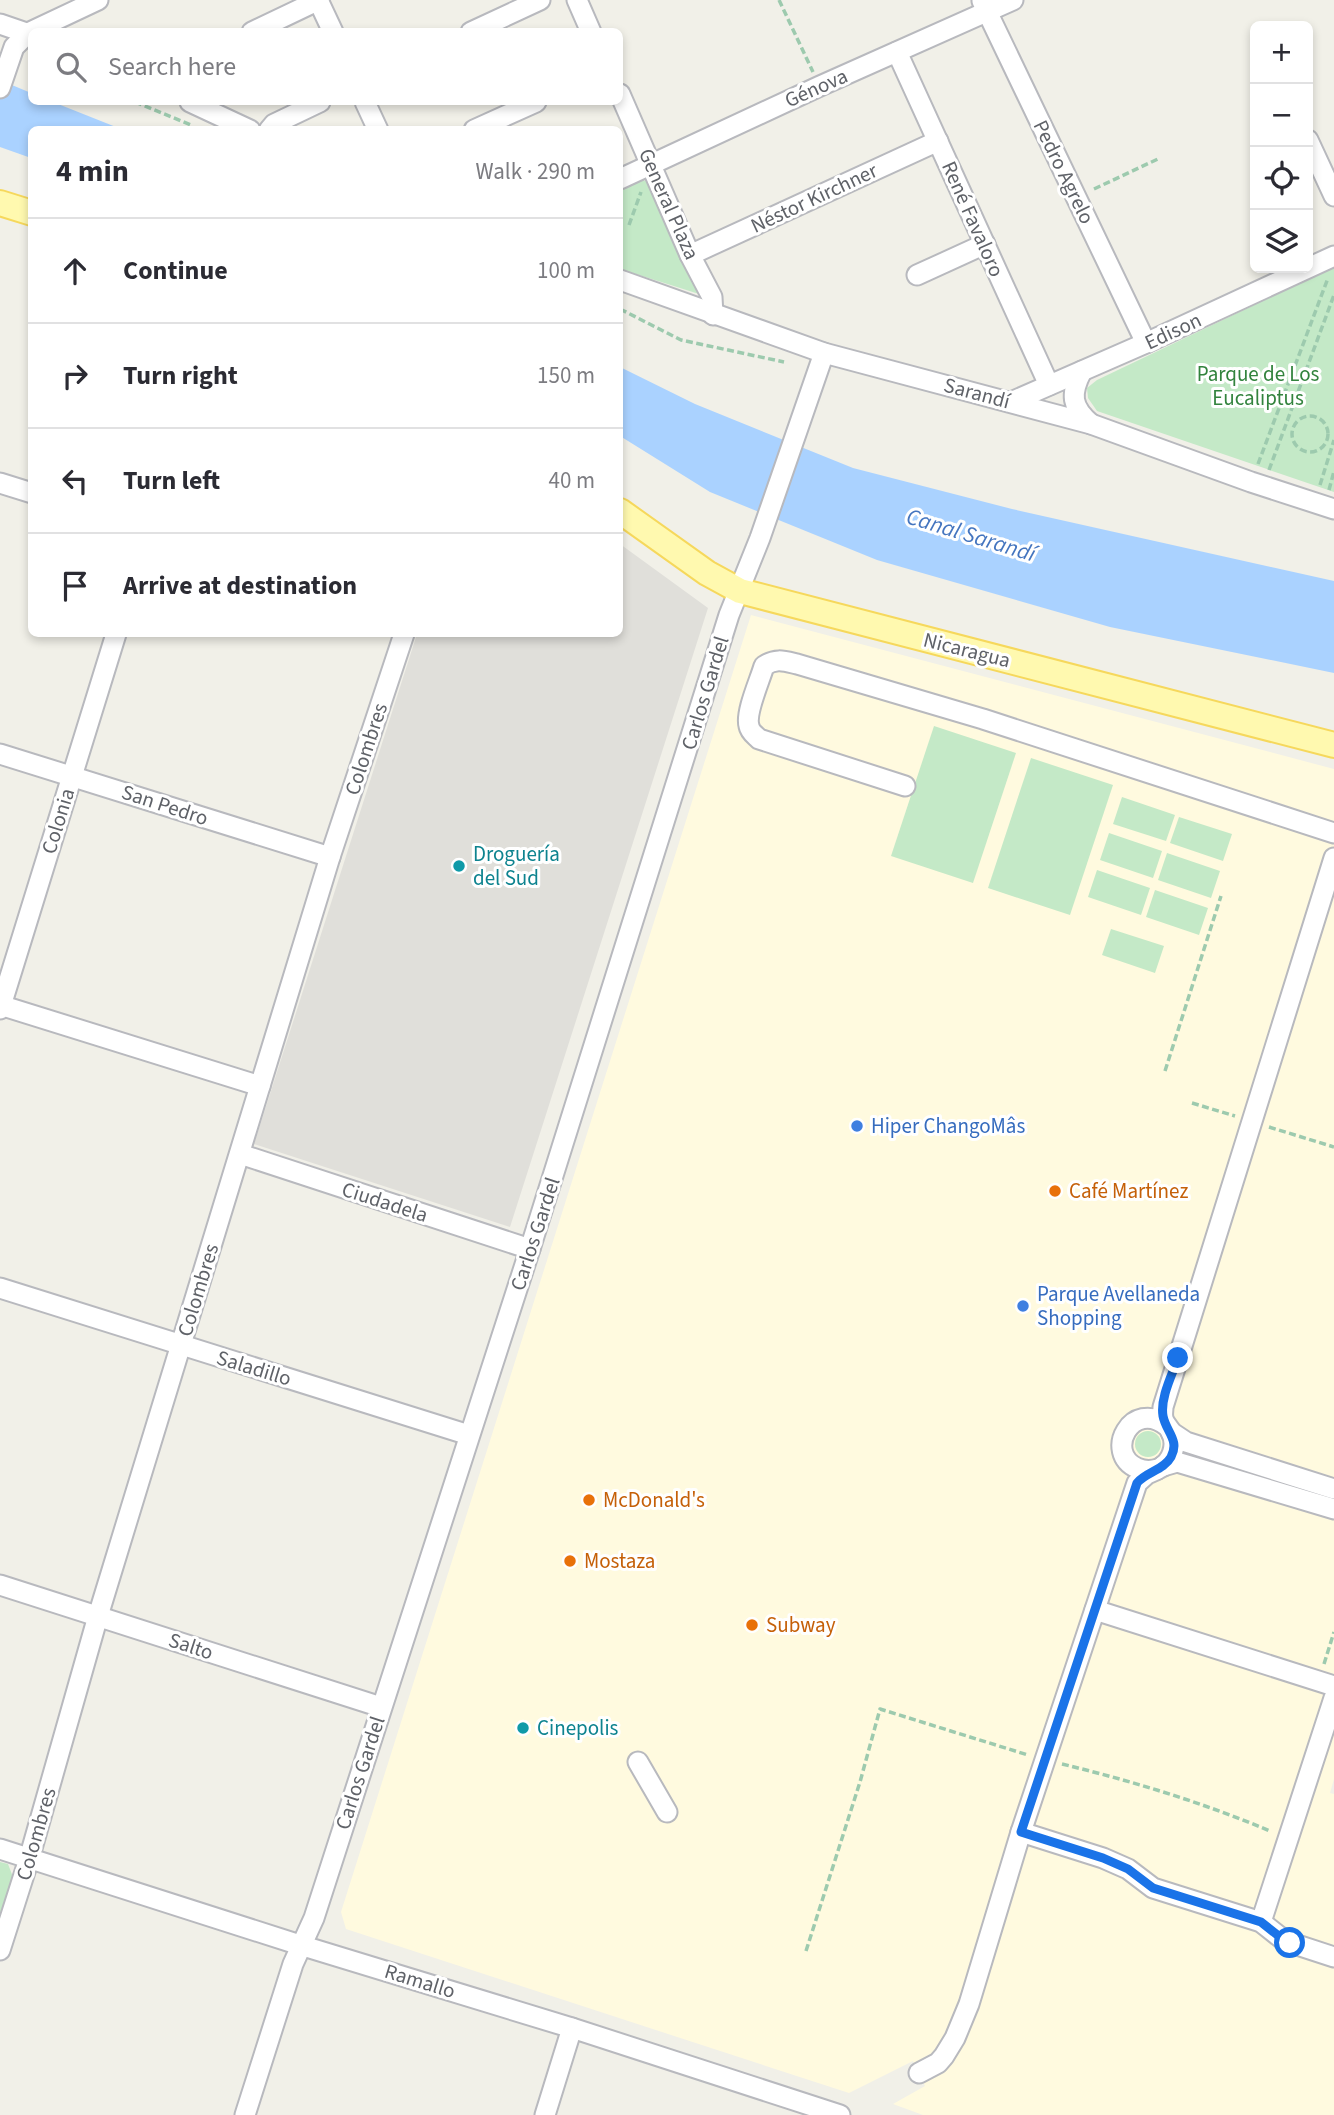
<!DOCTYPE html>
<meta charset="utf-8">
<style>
body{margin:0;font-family:"Source Sans 3",sans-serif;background:#f2f2f3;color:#2b2b33}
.controls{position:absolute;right:21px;top:21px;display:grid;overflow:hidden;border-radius:10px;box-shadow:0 4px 10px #0003}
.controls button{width:63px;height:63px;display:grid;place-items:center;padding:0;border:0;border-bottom:2px solid #e1e1e2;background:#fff;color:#2b2b33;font:35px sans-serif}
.stop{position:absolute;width:21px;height:21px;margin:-16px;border:5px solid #1a73e8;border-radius:50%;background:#fff}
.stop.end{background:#1a73e8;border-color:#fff;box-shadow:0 2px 7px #0008}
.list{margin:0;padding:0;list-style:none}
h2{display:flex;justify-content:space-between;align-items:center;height:91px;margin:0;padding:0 28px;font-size:30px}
h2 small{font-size:23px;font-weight:400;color:#7c7c81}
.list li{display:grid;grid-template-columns:46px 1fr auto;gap:21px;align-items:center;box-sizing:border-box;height:105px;padding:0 28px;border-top:2px solid #e1e1e2}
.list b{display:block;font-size:26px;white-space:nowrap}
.list em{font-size:23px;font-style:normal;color:#7c7c81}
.icon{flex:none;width:38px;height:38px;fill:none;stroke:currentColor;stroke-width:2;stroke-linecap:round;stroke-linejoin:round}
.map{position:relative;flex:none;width:1334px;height:2115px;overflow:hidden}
.search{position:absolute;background:#fff;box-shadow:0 4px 10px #0003;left:28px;top:28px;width:595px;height:77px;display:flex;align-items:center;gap:18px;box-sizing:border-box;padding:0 24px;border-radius:10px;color:#7c7c81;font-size:26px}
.panel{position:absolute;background:#fff;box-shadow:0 4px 10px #0003;left:28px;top:126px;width:595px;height:511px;border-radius:10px}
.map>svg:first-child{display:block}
</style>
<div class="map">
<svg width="1334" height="2115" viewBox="0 0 1334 2115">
<rect width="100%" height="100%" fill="#f1f0e8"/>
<path fill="#fffadf" d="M751,615L1334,769V1779L1330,1793L1334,1794V2115H923L893,2104L925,2086L913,2061L849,2093L346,1929L341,1912Z"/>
<path fill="#e0dfda" d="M620,544L708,608L510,1227L254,1144L417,634H620Z"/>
<g fill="#c4e9c7">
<path d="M643,180L652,184L699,294L620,269V190Z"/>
<path d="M1334,267V492L1097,411L1088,398L1087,388L1097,380Z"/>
<path d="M934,726L1016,753L973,883L891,856Z"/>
<path d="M1031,758L1113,785L1070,915L988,888Z"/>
<path d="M1122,797L1175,815L1166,841L1113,824Z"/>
<path d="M1179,817L1232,834L1223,861L1170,843Z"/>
<path d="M1109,833L1162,851L1153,878L1100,860Z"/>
<path d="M1167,853L1220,871L1211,898L1158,880Z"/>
<path d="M1097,870L1150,888L1141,915L1088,897Z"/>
<path d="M1155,890L1208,908L1199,935L1146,917Z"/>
<path d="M1111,929L1164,946L1155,973L1102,955Z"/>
<circle cx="1148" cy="1444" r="13"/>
<path d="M0,1862L8,1864L13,1877L0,1914Z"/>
</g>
<g fill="#aad2ff">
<path d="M0,80L31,93L32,102H53L121,129L32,130L31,158L0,147Z"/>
<path d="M620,367L695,404L853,468L1012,509L1334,581V673L1110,627L877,560L710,492L620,436Z"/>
</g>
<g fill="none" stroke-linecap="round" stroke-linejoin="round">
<defs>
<g id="minor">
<path d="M318,0L333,32"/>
<path d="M577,0L591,32"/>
<path d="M982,1L1146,343"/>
<path d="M0,24L32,35"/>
<path d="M252,32L319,0"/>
<path d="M471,32L540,0"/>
<path d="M897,52L1049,385"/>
<path d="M0,88L14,47L28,33L98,0"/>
<path d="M620,94L690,255L712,297L713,315"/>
<path d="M190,102L250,130"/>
<path d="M365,102L378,130"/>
<path d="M269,130L274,124L320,102"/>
<path d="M474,130L536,102"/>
<path d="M1308,140L1334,196"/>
<path d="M620,179L820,86L1013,0"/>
<path d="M690,255L938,141"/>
<path d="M917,275L985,244"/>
<path d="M620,280L824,353L1091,424L1251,482L1334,509"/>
<path d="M1082,371C1070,394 1071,407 1091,424"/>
<path d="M1011,402L1146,343L1334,256"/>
<path d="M0,483L32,493"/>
<path d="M0,754L330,857"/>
<path d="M905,786L759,739C755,735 750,732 749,726C745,713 760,680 764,666C776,658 784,661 797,664L983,719L1334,833"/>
<path d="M0,1005L260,1086"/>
<path d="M0,1009L116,634"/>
<path d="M240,1154L530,1249"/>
<path d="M0,1288L469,1435"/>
<path d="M1167,1426C1132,1398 1103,1453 1137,1468C1144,1471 1151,1471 1158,1469C1172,1463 1178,1445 1171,1432C1169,1427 1164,1424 1163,1418C1162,1414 1163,1411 1163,1407L1334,858"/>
<path d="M1171,1432L1186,1442L1334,1489"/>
<path d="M1163,1466L1177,1462L1334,1509"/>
<path d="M0,1585L381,1707"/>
<path d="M1095,1610L1334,1686"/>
<path d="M638,1762L667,1812"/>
<path d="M1021,1832L1103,1858L1128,1869L1153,1888L1261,1922L1285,1941L1334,1957"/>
<path d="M0,1849L300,1945L572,2028L840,2115"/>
<path d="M1261,1922L1334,1698"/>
<path d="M0,1950L29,1859L98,1616L330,857L404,634"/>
<path d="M919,2073L938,2063L944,2056L955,2038L969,2004L1021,1832L1137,1483L1147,1474L1156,1470"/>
<path d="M245,2115L293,1964L314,1918L530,1249L729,615L760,538L824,353"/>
<path d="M545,2115L572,2028"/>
</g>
<g id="major">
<path d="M0,203L32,213"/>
<path d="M620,511L707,573L740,591L1334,745"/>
</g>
</defs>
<use href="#minor" stroke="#b8b9be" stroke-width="23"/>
<use href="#major" stroke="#f6d85c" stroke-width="28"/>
<g stroke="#9dcaae" stroke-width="3.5" stroke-dasharray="7 3.5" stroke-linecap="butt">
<path d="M779,0L813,72"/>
<path d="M135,102L191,125"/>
<path d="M1094,189L1160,158"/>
<path d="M629,225L641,192"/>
<path d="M620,309L681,340L784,362"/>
<circle cx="1310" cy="434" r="18"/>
<path d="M1258,464L1328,278"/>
<path d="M1269,470L1334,295"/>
<path d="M1320,485L1334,440"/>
<path d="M1329,490L1334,471"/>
<path d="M1165,1071L1221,896"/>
<path d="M1192,1103L1235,1116"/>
<path d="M1269,1127L1334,1147"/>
<path d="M1324,1664L1334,1632"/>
<path d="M1062,1764C1132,1781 1204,1803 1270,1831"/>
<path d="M806,1951L860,1782L880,1709L1028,1755"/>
</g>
<use href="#minor" stroke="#fff" stroke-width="19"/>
<use href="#major" stroke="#fff9af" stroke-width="24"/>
</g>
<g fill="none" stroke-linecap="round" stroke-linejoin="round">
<path stroke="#1a73e8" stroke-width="9" d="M1178,1358C1172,1375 1160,1398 1163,1416C1166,1432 1180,1440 1171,1457C1164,1470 1146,1472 1137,1483L1021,1832L1103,1858L1128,1869L1153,1888L1261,1922L1285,1941L1290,1943"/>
</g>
<g fill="#0f9aa8" stroke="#fff" stroke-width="2.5">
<circle cx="459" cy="866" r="7"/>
<circle cx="523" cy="1728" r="7"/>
</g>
<g fill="#3f7fe0" stroke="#fff" stroke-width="2.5">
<circle cx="857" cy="1126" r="7"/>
<circle cx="1023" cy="1306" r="7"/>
</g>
<g fill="#e8710a" stroke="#fff" stroke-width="2.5">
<circle cx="1055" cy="1191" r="7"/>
<circle cx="589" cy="1500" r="7"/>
<circle cx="570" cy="1561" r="7"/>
<circle cx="752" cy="1625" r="7"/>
</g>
<g text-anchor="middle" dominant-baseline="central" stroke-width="6" stroke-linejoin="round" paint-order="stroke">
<g font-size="21" fill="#5f6268" stroke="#fff">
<text transform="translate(816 88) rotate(-24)">Génova</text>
<text transform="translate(1064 172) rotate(64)">Pedro Agrelo</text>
<text transform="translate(814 198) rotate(-25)">Néstor Kirchner</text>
<text transform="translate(669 204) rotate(66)">General Plaza</text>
<text transform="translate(973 219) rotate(66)">René Favaloro</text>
<text transform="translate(1173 331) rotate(-25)">Edison</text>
<text transform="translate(977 393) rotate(15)">Sarandí</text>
<text transform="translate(967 650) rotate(14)">Nicaragua</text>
<text transform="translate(705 693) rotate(-73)">Carlos Gardel</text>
<text transform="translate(366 749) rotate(-72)">Colombres</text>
<text transform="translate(165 805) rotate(18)">San Pedro</text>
<text transform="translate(58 821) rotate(-73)">Colonia</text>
<text transform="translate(385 1202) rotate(18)">Ciudadela</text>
<text transform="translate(535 1234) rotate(-72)">Carlos Gardel</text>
<text transform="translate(198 1290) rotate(-73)">Colombres</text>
<text transform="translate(254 1368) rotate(17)">Saladillo</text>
<text transform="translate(191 1646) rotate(18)">Salto</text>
<text transform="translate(360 1773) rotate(-72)">Carlos Gardel</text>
<text transform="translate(36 1834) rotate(-74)">Colombres</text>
<text transform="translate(420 1981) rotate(17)">Ramallo</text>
</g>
<g font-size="21" fill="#32833d" stroke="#fff">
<text x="1258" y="374">Parque de Los<tspan x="1258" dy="24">Eucaliptus</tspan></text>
</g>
<g font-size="21" fill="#0d838f" stroke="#fff" text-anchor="start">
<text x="473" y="854">Droguería<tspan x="473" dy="24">del Sud</tspan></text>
<text x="537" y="1728">Cinepolis</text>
</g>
<g font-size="21" fill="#366cbe" stroke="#fff" text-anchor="start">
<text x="871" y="1126">Hiper ChangoMâs</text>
<text x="1037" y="1294">Parque Avellaneda<tspan x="1037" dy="24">Shopping</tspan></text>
</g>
<g font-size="21" fill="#c56008" stroke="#fff" text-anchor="start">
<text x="1069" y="1191">Café Martínez</text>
<text x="603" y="1500">McDonald's</text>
<text x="584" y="1561">Mostaza</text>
<text x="766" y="1625">Subway</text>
</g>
<g font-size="23" font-style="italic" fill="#4475bf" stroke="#fff">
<text transform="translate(971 535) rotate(17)">Canal Sarandí</text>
</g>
</g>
</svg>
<div class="controls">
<button>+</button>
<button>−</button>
<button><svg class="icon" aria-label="locate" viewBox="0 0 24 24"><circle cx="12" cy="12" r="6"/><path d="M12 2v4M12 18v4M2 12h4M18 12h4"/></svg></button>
<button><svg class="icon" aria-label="layers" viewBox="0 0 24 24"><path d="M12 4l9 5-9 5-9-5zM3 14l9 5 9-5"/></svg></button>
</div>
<div class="stop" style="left:1290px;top:1943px"></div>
<div class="stop end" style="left:1178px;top:1358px"></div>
<div class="search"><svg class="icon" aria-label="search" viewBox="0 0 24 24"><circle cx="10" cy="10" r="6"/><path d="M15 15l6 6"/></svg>Search here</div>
<section class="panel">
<h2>4 min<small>Walk · 290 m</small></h2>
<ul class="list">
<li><svg class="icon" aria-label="ahead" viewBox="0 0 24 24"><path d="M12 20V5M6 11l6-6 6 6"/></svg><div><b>Continue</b></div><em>100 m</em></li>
<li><svg class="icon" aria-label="right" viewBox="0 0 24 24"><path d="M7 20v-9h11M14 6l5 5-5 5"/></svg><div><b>Turn right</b></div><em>150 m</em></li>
<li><svg class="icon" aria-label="left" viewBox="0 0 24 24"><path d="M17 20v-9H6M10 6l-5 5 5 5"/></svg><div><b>Turn left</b></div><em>40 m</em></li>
<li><svg class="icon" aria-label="arrive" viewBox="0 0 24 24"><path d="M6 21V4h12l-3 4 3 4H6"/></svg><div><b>Arrive at destination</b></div></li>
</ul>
</section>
</div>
